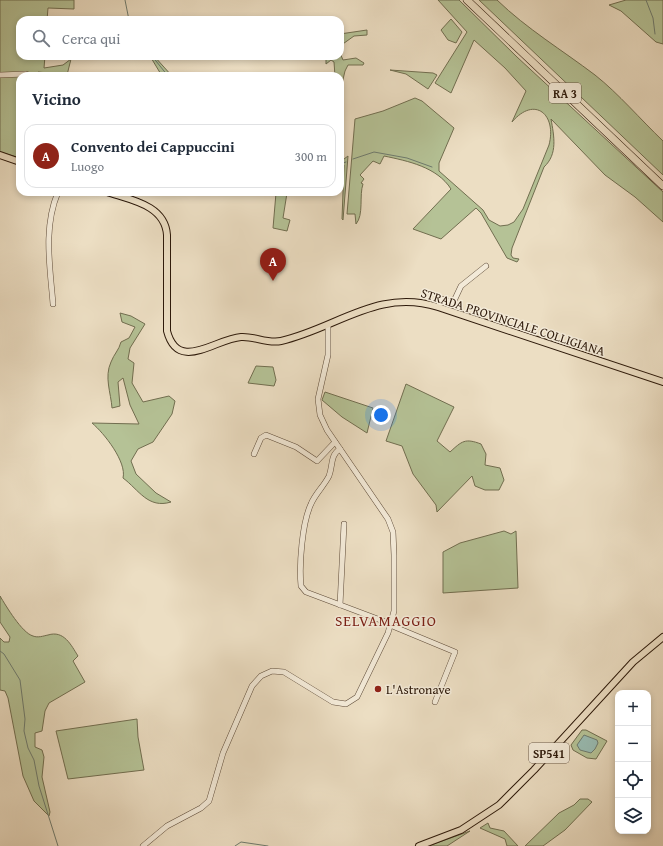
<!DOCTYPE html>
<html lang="it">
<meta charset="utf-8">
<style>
body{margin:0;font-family:"Gentium Book Plus",serif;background:#f2f2f3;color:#1f2937}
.controls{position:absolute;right:12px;bottom:12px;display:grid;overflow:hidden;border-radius:8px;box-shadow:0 2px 6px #0003}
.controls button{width:36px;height:36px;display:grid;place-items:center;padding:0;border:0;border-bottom:1px solid #e0e1e3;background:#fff;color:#1f2937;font:20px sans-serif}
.you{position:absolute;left:381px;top:415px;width:14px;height:14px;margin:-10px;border:3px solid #fff;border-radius:50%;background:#1a73e8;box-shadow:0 0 0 6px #1a73e833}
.badge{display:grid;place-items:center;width:26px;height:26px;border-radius:50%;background:#8f2418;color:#fff;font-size:13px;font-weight:700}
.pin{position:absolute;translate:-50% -33px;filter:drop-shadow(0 1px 2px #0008)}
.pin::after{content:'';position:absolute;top:21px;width:14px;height:12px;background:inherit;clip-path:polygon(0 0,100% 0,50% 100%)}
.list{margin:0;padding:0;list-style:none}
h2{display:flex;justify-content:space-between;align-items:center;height:52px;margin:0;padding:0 16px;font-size:17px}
h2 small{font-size:13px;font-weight:400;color:#747a83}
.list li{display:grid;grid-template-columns:26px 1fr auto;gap:12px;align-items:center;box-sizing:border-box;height:64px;margin:0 8px 8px;padding:0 8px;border:1px solid #e0e1e3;border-radius:12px}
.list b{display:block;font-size:15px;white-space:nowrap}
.list p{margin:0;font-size:13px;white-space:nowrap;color:#747a83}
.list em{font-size:13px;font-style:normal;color:#747a83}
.icon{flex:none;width:22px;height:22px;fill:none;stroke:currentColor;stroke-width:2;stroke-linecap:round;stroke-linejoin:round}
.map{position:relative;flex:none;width:663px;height:846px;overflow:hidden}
.search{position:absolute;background:#fff;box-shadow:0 2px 6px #0003;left:16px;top:16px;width:328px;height:44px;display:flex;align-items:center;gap:10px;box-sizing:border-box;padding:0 14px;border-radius:12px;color:#747a83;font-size:15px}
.panel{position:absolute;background:#fff;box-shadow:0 2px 6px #0003;left:16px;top:72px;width:328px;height:124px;border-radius:12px}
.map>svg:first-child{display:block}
</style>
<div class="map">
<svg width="663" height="846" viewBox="0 0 663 846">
<rect width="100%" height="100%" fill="#ecdec3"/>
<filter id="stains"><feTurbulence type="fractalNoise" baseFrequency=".005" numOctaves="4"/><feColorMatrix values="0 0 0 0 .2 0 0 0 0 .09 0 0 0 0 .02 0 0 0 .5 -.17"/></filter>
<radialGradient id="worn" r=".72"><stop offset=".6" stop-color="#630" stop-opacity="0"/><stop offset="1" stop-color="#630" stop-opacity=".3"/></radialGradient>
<g fill="#b5c296" stroke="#716e50">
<path d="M0,0H74V9L48,8L47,20H20V56H45L44,68L63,65L71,59L67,75L38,72L37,76H20V158L0,152Z"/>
<path d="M438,0H459L517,57L663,192V222L635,197L605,175L551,119C554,136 558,154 544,167L512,248L511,255L513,258L519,259L517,262L507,258L481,213L476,208L441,239L413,229L451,189C437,167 408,161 384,156L380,164L373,161L360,175L364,179L361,183L363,184C359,195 364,215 356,224L355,214H347L355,119L383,111L415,98L422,101L454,128L439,163V171L483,210L489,220L500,226L508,225L514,222L523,209L549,145C557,115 535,95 512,122L526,91L505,68L474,40L451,93L435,83L467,32Z"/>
<path d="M479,0H497C527,29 562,50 595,75C619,94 640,119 663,141V175Z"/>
<path d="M626,0H663V44L656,42L621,11L609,5Z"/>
<path d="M451,19L462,32L456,43L448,40L441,30Z"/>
<path d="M367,30V35L354,36L340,46V34Z"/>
<path d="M340,53L343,60L356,58L364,63L363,65H348L345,71L340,92V76H335L334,62L331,60L326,64V56H340Z"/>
<path d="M150,56H154L172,76H162Z"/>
<path d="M390,70L433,73L437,75L428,89L406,74Z"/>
<path d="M348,156L343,220L342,219L344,165L340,167V162Z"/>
<path d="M273,192H289L287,193L283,218L290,220L287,231L273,228L276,193Z"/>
<path d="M120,313L131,316L145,324L130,348L128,359L134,363L132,383L143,402L169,396L175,401L172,414L153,442L138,449L131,461L136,474L156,493L171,502C148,509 139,490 123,478C127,462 104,433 92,423L139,424L130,405L123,378L118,382L120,406L112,408C111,393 104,377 111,362C114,354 119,350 121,342L129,338L135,327L122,322Z"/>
<path d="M256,366L273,367L276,380L274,386L248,383Z"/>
<path d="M406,384L454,407L437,441L450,452C462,441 465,438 481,444L486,454L485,465L500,468L504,480L499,490H485L475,486L472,476L437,512L436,505L413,474L402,446L386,441Z"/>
<path d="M325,392L373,408L367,433L342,417L322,400Z"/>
<path d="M504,531L511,534L516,531L518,588L443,593V552L460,543Z"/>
<path d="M0,596C6,606 22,633 33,636C38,638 43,636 48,635C64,630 71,645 78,656L73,661L85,682L49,703L45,711L42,731L35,733V747L42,750L44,757L42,777L50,812L49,816L34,801L23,776L8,698L5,691L0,690V638L4,642H9L10,637L0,622Z"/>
<path d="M137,719L138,737L144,770L68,779L56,731Z"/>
<path d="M582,730H586L607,741L596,759L587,758L573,750L571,745Z"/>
<path d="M580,799H588L592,802L565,830L543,846H525L559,813L574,805Z"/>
<path d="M488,823L490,828L504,831L518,846H507L505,839L480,828Z"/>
<path d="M470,831L447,846H428Z"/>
</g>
<path fill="#99bcb3" stroke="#6e7b6f" d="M584,735L597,740L598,743L595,749L591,753L580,750L577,745Z"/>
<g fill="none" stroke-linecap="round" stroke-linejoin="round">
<g stroke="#6e7b6f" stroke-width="1">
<path d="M125,0L129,20"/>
<path d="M646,0L653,18L655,34"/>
<path d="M152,56L168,76"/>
<path d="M353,159L374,152L407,158L432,167"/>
<path d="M340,164L346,162"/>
<path d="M0,651L4,654L20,680L25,719L24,731L28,748L34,760L39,786L58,846"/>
<path d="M235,846L241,842L268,846"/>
</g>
<defs>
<g id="minor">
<path d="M0,75L25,74L32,76"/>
<path d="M53,304C50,266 43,228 58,192"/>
<path d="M438,307L442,299L453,303L461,286L486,266"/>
<path d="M340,449C330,455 333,466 329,476C324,486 315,494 311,504C302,523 299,565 301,586L306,592L391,624"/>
<path d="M254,454L261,438L266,435L296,447L317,461L335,442"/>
<path d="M340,605L344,524"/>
<path d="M390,625L455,652L435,702"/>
<path d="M143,846L167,826L201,808L209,801L223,753L252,686L261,676L272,671L284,672L333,702L346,704L357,697L388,633L394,611V555L393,532L388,519L327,430L320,415L318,399L328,355V325"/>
</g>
<g id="major">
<path d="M0,155L20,162"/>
<path d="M107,192C131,200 165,205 167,235V331C178,373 215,339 241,337C255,336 267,344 281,341C337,328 378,288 438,307L663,382"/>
<path d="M419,846L461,830L499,805L534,770L633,662L663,637"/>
</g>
<path id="highway" d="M467,0L663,186"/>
</defs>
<use href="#minor" stroke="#5d4a38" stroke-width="6"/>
<use href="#major" stroke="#2d190a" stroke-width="8"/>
<use href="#highway" stroke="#2d190a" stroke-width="8"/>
<use href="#minor" stroke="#f3ead8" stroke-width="5"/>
<use href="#major" stroke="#ecdec3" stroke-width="6"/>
<use href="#highway" stroke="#ecdec3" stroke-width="7"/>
</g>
<circle fill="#8f2418" stroke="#f3ead8" stroke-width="1.5" cx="378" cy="689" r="4"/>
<g text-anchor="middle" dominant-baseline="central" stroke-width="3" stroke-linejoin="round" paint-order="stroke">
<g fill="#f3ead8" stroke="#685848" stroke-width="1">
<rect x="549" y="83" width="32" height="20" rx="3"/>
<rect x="529" y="743" width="40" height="20" rx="3"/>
</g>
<g font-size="12" font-weight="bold" fill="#2d190a">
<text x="565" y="93">RA 3</text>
<text x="549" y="753">SP541</text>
</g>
<g font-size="13" fill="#2d190a" stroke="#f3ead8">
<text transform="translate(513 322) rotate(18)">STRADA PROVINCIALE COLLIGIANA</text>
</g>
<g font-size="13" fill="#2d190a" stroke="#f3ead8" text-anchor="start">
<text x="386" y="689">L'Astronave</text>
</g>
<g font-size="15" letter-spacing="1" fill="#7a1f14" stroke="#f3ead8">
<text x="386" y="620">SELVAMAGGIO</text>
</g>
</g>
<rect width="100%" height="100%" filter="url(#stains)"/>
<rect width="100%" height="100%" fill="url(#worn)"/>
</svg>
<div class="controls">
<button>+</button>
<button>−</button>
<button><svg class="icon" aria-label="locate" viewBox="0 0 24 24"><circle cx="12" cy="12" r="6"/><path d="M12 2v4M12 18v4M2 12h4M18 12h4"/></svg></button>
<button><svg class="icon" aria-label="layers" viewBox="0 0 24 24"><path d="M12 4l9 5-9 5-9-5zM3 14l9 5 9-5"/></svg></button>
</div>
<div class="you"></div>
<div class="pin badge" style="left:273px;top:281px">A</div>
<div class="search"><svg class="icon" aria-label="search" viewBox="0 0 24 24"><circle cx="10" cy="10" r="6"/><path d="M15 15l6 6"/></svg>Cerca qui</div>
<section class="panel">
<h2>Vicino<small></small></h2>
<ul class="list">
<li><span class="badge">A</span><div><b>Convento dei Cappuccini</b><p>Luogo</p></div><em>300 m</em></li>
</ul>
</section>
</div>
